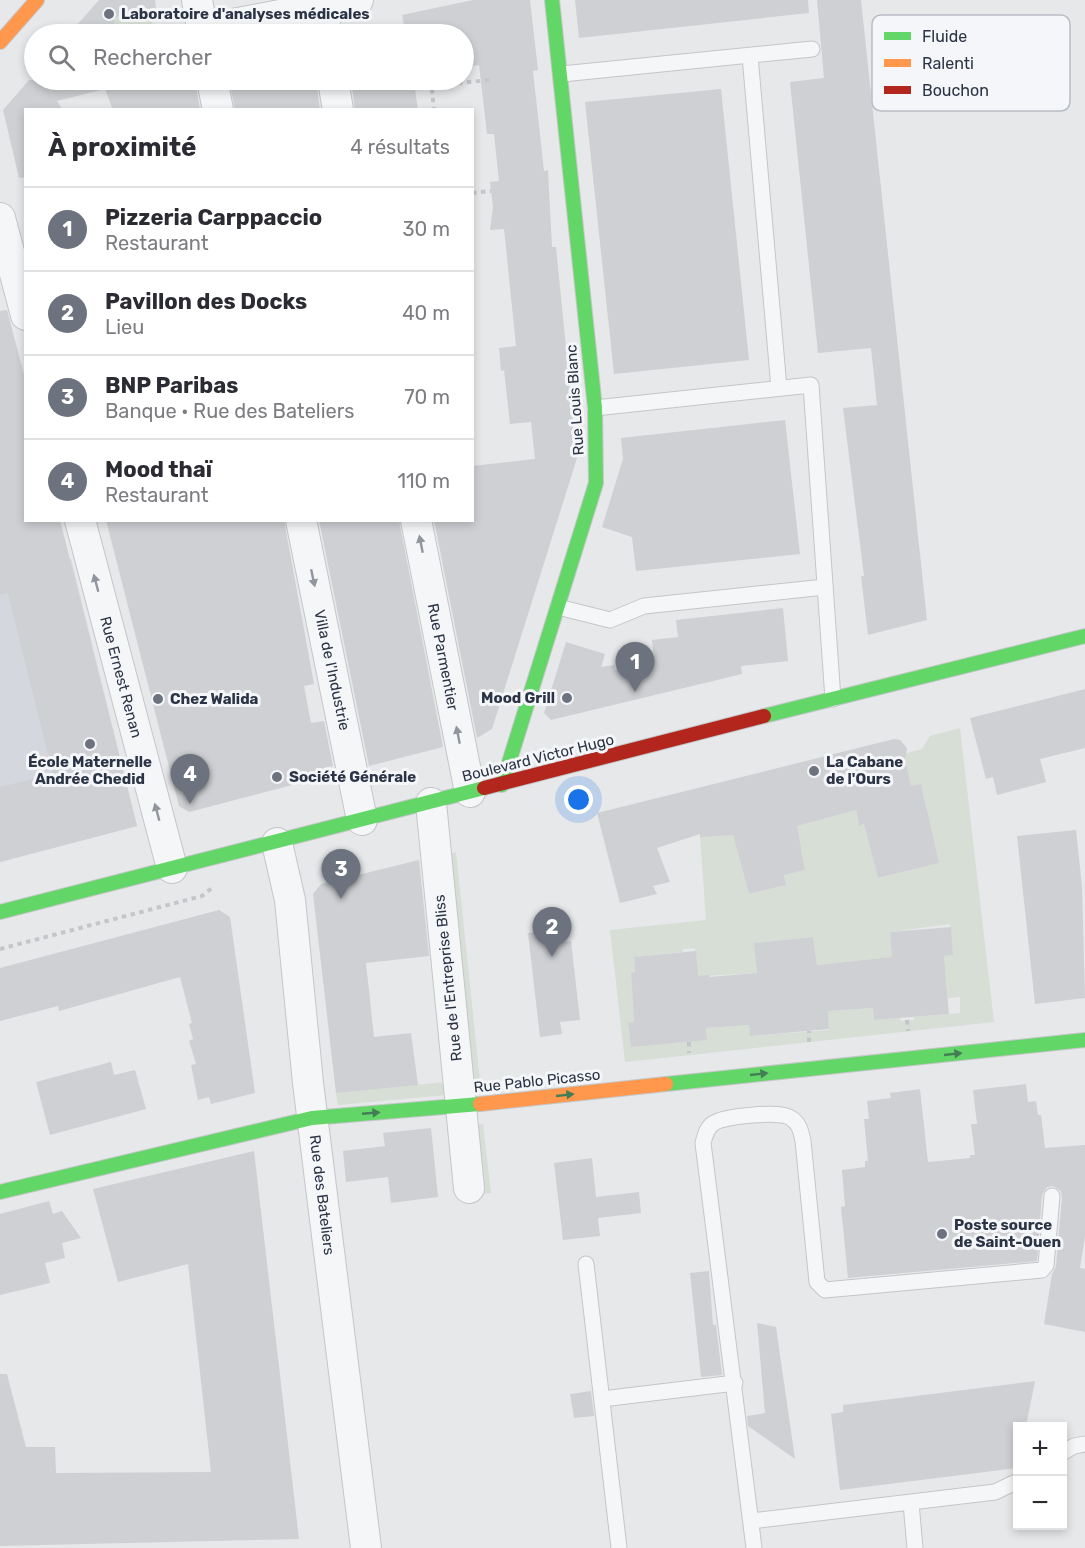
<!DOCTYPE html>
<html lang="fr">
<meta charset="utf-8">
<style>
body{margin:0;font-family:Rubik,sans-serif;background:#f7f7f7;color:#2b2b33}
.controls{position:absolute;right:18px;bottom:18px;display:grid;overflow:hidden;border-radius:0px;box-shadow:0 3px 9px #0003}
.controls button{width:54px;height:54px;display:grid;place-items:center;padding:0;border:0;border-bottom:2px solid #e1e1e2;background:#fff;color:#2b2b33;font:30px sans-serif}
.you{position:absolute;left:579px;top:800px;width:21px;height:21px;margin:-15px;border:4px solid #fff;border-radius:50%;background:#1a73e8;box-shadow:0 0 0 9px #1a73e833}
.badge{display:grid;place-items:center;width:39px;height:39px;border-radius:50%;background:#6c737f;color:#fff;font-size:20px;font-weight:700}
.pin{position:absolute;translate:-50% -50px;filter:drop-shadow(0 2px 3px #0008)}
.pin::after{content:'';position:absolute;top:32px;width:21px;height:18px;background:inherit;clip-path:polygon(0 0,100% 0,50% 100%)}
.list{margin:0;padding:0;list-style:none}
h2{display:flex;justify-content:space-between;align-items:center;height:78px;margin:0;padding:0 24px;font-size:26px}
h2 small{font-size:20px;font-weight:400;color:#7c7c81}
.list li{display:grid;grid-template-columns:39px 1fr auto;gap:18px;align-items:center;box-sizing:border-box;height:84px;padding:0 24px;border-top:2px solid #e1e1e2}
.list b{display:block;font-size:22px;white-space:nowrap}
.list p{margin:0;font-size:20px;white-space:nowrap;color:#7c7c81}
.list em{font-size:20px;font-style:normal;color:#7c7c81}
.icon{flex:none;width:33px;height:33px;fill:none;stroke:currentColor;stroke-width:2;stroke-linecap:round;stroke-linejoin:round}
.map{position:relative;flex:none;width:1085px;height:1548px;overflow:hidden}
.search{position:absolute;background:#fff;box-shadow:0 3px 9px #0003;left:24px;top:24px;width:450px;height:66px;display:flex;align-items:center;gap:15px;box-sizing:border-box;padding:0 21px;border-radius:33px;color:#7c7c81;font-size:22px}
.panel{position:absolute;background:#fff;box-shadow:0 3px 9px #0003;left:24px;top:108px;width:450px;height:414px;border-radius:0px}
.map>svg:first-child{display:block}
</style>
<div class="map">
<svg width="1085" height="1548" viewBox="0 0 1085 1548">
<rect width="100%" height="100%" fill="#e6e8ea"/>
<path fill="#d4d7dd" d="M0,469L27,570L71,559L137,826L0,862Z"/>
<g fill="#d6ded6" fill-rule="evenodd">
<path d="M150,10L153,22L149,34H117L113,18Z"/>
<path d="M960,728L994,1022L625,1062L610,930L706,920L700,837L722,831H732L749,894L786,885L784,875L805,870L801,848L789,828L856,810L859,825L864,824L878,878L939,863L933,839L919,810L927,808L921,784L911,786L904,754L922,749L930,736ZM950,924L953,955L944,956L948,998L960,997V1013L914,1017V1020L901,1021L900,1018L874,1020L873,1008L828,1011L829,1030L750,1036L749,1025L706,1028L707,1040L631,1046L628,1024L634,1022L631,973L635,972L634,957L683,952V949L695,948L697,964L688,977L757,973L755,943L813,937L817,965L892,957L890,932Z"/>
<path d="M456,852L481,1091L469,1093L451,854Z"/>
<path d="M445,1082L447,1095L338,1105L336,1093Z"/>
<path d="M483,1124L491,1193L479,1194L471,1125Z"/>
</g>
<g fill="#ced0d3">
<path d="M99,0H155L156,8L113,18L117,34H69Z"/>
<path d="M473,0H530L538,70L533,71L544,171L548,170L552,247H556L577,458L492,729L477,738L434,520H472V466L535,459L531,422L510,424L504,370L501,371L499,348L516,346L504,229L490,230L493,207L490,182L499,181L494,134H487L479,65L472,66L470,43L464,44V34H406L402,15Z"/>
<path d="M575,0H808L809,13L579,38Z"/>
<path d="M817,0H861L927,620L868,635L861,576H864L843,408L877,405L871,348L818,353L790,82L824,78Z"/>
<path d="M29,80H195L200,110H113L105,89L57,101L63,110H26V177L19,178L3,110Z"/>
<path d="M229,80H316L320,110H235Z"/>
<path d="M386,80H398L404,84L414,82L418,110H355L352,86Z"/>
<path d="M721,89L749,360L614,374L585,102Z"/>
<path d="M7,310L26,382V520H60L137,826L0,862V787L53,774L8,593L0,595V311Z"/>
<path d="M785,420L800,554L636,571L632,537L602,527L623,459L621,438Z"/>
<path d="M106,520H284L314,684L304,686L311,723L324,721L333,766L317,770L319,778L189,812L179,806Z"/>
<path d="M319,520H399L443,747L369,766Z"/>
<path d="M783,608L788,661L741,666L742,674L551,720L544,713L566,642L605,654L601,667L614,665L615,670L654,658L652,640L678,637L676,620Z"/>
<path d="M1085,689V748L1040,759L1046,782L997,795L993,777L986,779L970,718Z"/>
<path d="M894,739L900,740L907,748L905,759L911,786L921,784L939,863L878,878L864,824L859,826L856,810L797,826L805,870L784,875L786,885L749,894L733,835L700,837V834L657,848L670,882L653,886L657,894L620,903L597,813Z"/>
<path d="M1076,830L1082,886L1085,998L1035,1004L1017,836Z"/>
<path d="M419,860L429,956L366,963L374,1037L411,1033L418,1085L336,1093L313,894L321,884Z"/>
<path d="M219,910L230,917L255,1093L211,1104L209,1097L198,1100L191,1065L196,1064L189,1041L193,1039L189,1024L192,1023L180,977L59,1011L58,1006L0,1021V968Z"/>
<path d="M951,927L953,955L944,956L949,1014L874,1020L873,1008L828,1011L829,1029L750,1036L749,1025L706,1028L707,1040L631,1047L628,1023L634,1022L631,973L635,972L634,957L696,951L698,976L709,975L710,977L757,973L754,943L813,937L817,965L892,957L890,932Z"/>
<path d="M550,930L552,943L571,941L580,1020L560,1022L562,1034L540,1037L528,933Z"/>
<path d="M111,1062L114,1075L135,1070L146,1109L50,1135L36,1082Z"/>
<path d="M1026,1084L1028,1102L1036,1101L1038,1115H1041L1045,1148L1085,1145V1236L1080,1268L1085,1269V1332L1044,1324L1052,1274L1056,1266L1062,1197L1061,1191L1053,1186L1047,1187L1042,1195L1037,1261L848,1278L841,1207L845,1206L842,1170L865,1167V1161H868L864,1119H869L867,1101L891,1098L890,1093L920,1089L928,1162L970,1158V1155H975L971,1124H977L973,1090Z"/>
<path d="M431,1128L438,1197L391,1203L388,1177L346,1182L343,1151L385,1146L383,1133Z"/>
<path d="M254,1151L299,1539L0,1546V1374H7L26,1447H55L56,1473L211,1472L188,1264L118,1282L93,1189Z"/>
<path d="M592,1158L596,1197L639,1192L641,1213L598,1218L600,1236L563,1240L554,1163Z"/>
<path d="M49,1201L53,1214L62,1211L81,1238L62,1243L65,1258L45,1263L50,1283L0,1295V1214Z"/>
<path d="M709,1271L713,1325H716L722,1375L701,1377L690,1273Z"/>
<path d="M757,1323L776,1327L795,1459L748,1426L747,1416L765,1413Z"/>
<path d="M1035,1381L1026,1426H1017V1468L840,1490L831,1414L843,1412V1405Z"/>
<path d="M591,1391L594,1416L574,1418L570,1394Z"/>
</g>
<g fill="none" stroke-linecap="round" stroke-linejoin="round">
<defs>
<g id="lane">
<path d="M750,56L779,388"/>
<path d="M562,74L812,49"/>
<path d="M595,408L811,385L833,699"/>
<path d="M558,607L610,620L644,606L825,587"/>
<path d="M586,1264L619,1548"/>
<path d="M602,1399L735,1383"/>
<path d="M1062,1453L1074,1446L1085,1444"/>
<path d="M911,1503L915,1548"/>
<path d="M751,1521L995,1492L1018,1481"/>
<path d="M754,1548L703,1143C705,1135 707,1127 714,1123C724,1116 779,1111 789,1117C799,1122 801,1131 803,1141L817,1282L825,1290L1042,1270L1046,1265L1052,1196"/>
</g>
<g id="street">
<path d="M197,0L203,34"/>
<path d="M322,7L327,34"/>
<path d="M202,30L358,0"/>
<path d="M212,80L218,110"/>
<path d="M333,80L338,110"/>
<path d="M0,218L26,315"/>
<path d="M80,520L172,868"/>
<path d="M301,520L362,820"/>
<path d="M416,520L470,792"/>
<path d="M431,803L469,1188"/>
<path d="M277,843L290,900L308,1083L366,1548"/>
</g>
<g id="fast">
<path d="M764,716L1085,636"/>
<path d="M502,785L596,483L595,408L552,0"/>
<path d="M0,912L484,788"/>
<path d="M666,1084L1085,1040"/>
<path d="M0,1192L312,1118L480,1104"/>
</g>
<g id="slow">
<path d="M0,42L37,0"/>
<path d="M480,1104L666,1084"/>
</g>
<path id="jam" d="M484,788L764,716"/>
</defs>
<use href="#lane" stroke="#c4c6c8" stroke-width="17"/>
<use href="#street" stroke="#c4c6c8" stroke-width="32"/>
<use href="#fast" stroke="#c4c6c8" stroke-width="16"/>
<use href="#slow" stroke="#c4c6c8" stroke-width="16"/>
<use href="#jam" stroke="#c4c6c8" stroke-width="16"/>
<g stroke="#c5c6ca" stroke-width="4" stroke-dasharray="4.5 4.5" stroke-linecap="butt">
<path d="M431,80L434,110"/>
<path d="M431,86L489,80"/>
<path d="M472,193L491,191"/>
<path d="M0,949L202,896L212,888"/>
<path d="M907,1020L908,1031"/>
<path d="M689,1042V1053"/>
<path d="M809,1042V1031"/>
</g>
<use href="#lane" stroke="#f5f6f7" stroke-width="15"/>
<use href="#street" stroke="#f5f6f7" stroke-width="30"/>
<use href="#fast" stroke="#63d668" stroke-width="14"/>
<use href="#slow" stroke="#ff974d" stroke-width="14"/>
<use href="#jam" stroke="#b3261e" stroke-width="14"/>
</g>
<defs><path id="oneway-solid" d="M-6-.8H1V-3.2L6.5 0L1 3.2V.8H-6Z" transform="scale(1.5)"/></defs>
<g fill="#90959e">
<use href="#oneway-solid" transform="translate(421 544) rotate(-101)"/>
<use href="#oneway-solid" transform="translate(313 578) rotate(78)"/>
<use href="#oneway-solid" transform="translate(96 583) rotate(-105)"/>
<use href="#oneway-solid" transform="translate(458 735) rotate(-101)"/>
<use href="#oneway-solid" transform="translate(157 812) rotate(-105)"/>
</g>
<g fill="#447d55">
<use href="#oneway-solid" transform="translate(953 1054) rotate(-6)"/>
<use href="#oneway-solid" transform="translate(759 1074) rotate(-6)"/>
<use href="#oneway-solid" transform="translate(565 1095) rotate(-6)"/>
<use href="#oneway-solid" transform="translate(371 1113) rotate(-5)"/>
</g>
<g fill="#6c737f" stroke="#f4f6f9" stroke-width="2">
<circle cx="109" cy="14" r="6"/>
<circle cx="567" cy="698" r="6"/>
<circle cx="158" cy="699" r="6"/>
<circle cx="90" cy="744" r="6"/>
<circle cx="814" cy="771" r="6"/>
<circle cx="277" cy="777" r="6"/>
<circle cx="942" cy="1234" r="6"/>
</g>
<g text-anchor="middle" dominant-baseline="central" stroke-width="6" stroke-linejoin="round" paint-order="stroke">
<g font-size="15" font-weight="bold" fill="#2b3445" stroke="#f4f6f9" text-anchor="start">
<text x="121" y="14">Laboratoire d'analyses médicales</text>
<text x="555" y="698" text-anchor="end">Mood Grill</text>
<text x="170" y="699">Chez Walida</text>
<text x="90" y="762" text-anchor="middle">École Maternelle<tspan x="90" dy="17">Andrée Chedid</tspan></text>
<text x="826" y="762">La Cabane<tspan x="826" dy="17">de l'Ours</tspan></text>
<text x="289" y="777">Société Générale</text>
<text x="954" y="1225">Poste source<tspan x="954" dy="17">de Saint-Ouen</tspan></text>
</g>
<g font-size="15" fill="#2b3445" stroke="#f4f6f9">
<text transform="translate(575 400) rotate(-94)">Rue Louis Blanc</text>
<text transform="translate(443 657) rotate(79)">Rue Parmentier</text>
<text transform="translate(332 670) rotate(78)">Villa de l'Industrie</text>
<text transform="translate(121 677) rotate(75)">Rue Ernest Renan</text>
<text transform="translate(538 758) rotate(-14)">Boulevard Victor Hugo</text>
<text transform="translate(448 978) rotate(-96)">Rue de l'Entreprise Bliss</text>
<text transform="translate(537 1081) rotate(-6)">Rue Pablo Picasso</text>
<text transform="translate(322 1195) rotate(83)">Rue des Bateliers</text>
</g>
</g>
<rect x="872" y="15" width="198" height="96" rx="9" fill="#f4f6f9" stroke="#b8bcc3" stroke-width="1.5"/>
<rect x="884" y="32" width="27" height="8" fill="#63d668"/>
<rect x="884" y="59" width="27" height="8" fill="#ff974d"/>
<rect x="884" y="86" width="27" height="8" fill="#b3261e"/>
<g font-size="16" fill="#2b3445">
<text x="922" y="42">Fluide</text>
<text x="922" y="69">Ralenti</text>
<text x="922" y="96">Bouchon</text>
</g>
</svg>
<div class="controls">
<button>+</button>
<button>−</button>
</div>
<div class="you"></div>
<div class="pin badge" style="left:635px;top:692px">1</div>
<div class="pin badge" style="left:552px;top:957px">2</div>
<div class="pin badge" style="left:341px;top:899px">3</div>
<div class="pin badge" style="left:190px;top:804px">4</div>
<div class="search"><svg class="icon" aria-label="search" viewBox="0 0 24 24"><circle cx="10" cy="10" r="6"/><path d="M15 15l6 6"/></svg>Rechercher</div>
<section class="panel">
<h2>À proximité<small>4 résultats</small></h2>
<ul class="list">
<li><span class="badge">1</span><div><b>Pizzeria Carppaccio</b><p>Restaurant</p></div><em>30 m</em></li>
<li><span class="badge">2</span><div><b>Pavillon des Docks</b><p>Lieu</p></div><em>40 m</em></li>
<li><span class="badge">3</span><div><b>BNP Paribas</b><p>Banque · Rue des Bateliers</p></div><em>70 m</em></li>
<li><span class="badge">4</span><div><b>Mood thaï</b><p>Restaurant</p></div><em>110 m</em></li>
</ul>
</section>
</div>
